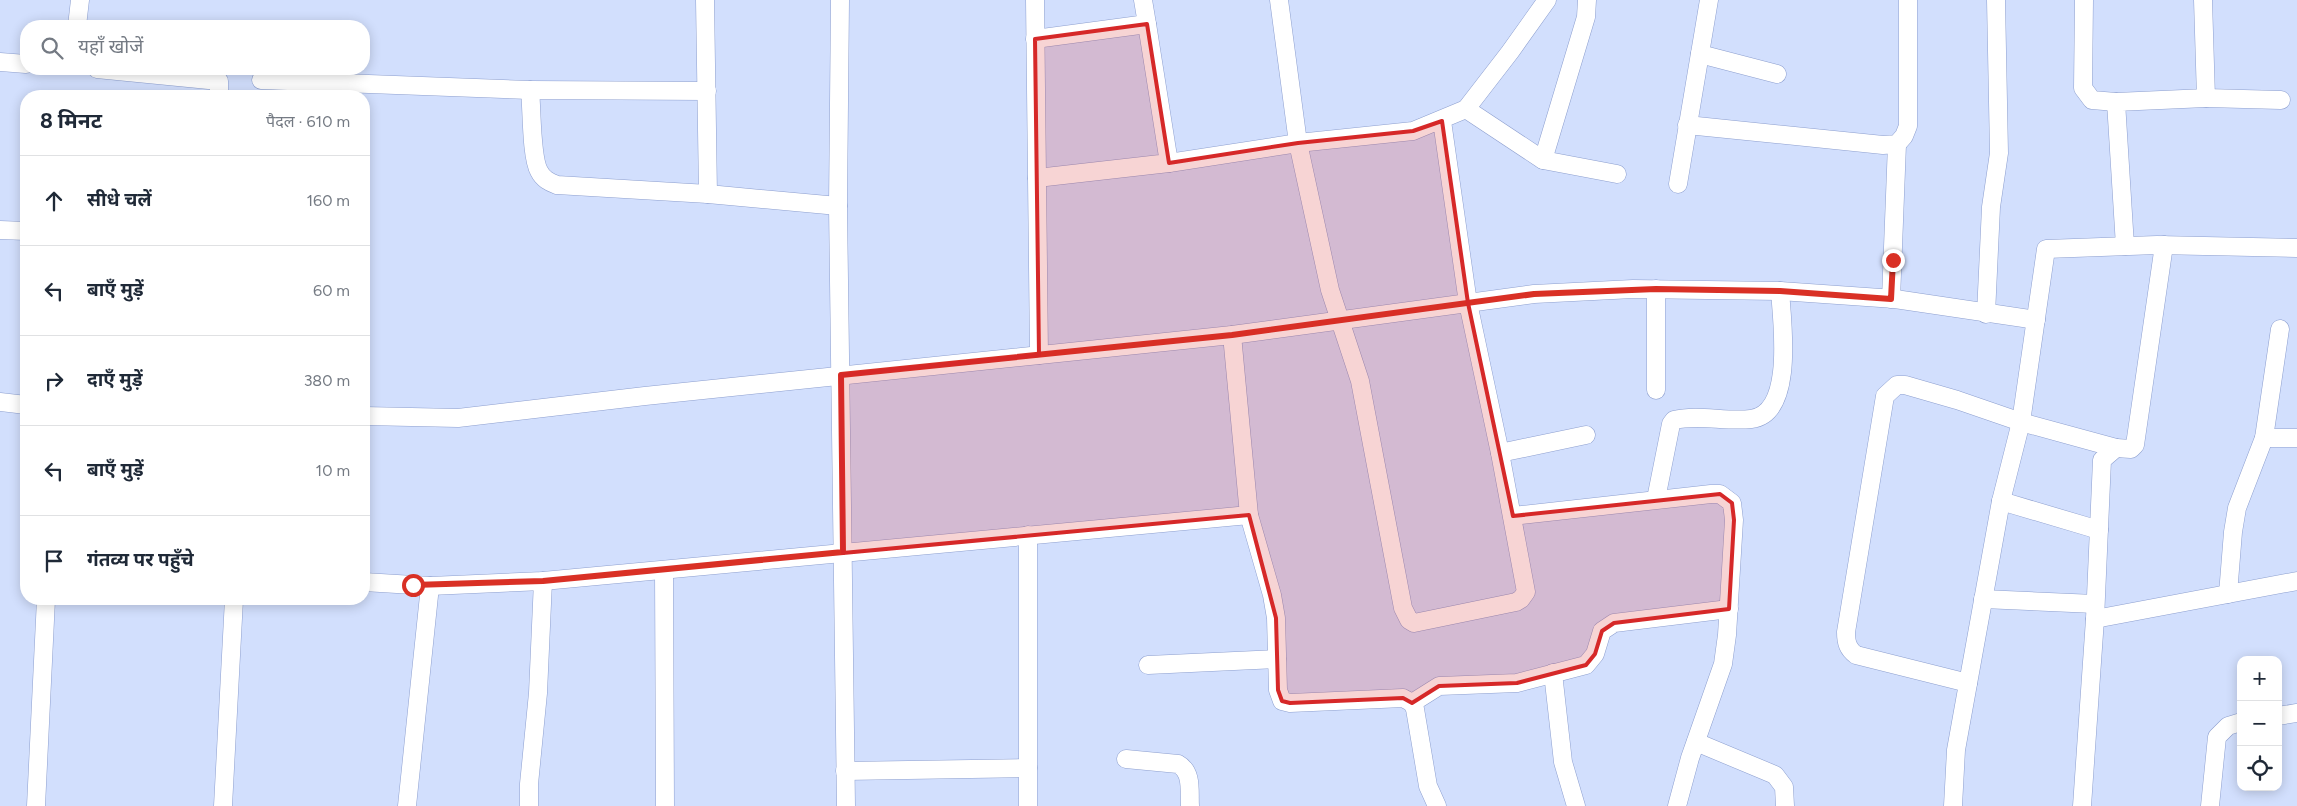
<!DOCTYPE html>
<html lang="hi">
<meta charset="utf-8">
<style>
body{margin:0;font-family:Figtree,"Noto Sans Devanagari",sans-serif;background:#f6f6f7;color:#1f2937}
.controls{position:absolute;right:15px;bottom:15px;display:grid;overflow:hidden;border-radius:10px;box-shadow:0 2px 12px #0003}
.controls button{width:45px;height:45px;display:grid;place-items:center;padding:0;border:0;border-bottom:1px solid #e0e1e3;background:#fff;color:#1f2937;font:25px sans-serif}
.stop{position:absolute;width:15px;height:15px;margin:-11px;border:4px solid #d93025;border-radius:50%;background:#fff}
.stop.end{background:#d93025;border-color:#fff;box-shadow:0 1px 5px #0008}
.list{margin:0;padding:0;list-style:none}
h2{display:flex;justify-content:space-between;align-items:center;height:65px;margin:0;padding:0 20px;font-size:21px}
h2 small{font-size:16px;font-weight:400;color:#747a83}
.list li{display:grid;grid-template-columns:32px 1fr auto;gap:15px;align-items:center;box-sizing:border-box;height:90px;padding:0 20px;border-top:1px solid #e0e1e3}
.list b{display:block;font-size:19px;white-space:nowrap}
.list em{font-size:16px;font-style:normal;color:#747a83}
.icon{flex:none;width:28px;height:28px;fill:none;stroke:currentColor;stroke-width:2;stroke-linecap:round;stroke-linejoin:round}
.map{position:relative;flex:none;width:2297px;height:806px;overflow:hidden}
.search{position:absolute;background:#fff;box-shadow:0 2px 12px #0003;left:20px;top:20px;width:350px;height:55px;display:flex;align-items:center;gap:12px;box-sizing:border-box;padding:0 18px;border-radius:20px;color:#747a83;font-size:19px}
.panel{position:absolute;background:#fff;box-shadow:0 2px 12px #0003;left:20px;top:90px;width:350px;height:515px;border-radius:20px}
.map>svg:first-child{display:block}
</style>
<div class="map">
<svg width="2297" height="806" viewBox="0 0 2297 806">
<rect width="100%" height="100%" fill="#d2dffd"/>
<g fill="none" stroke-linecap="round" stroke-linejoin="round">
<defs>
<g id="street">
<path d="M705,0L708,194"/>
<path d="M840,0L838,206L846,806"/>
<path d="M1035,0L1039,355"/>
<path d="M2084,0L2083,88L2092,100L2116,102"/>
<path d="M77,26L80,0"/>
<path d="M1035,39L1147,24L1143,0"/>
<path d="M1700,54L1777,74"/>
<path d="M0,62L26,64"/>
<path d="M97,69L219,81V96"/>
<path d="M261,80L530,90"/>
<path d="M707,91L530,90C532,108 531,157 539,171C543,179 549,182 557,185L708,194L838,206"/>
<path d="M2206,98L2281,100"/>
<path d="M1466,109L1543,160L1617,174"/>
<path d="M1442,121L1468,303L1500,453L1526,592L1521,599L1516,602L1414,623L1409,620L1403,608L1360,381L1330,290L1298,143L1413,131L1466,109L1510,52L1547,0"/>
<path d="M1687,125L1883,145L1897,144L1904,136L1908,126V0"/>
<path d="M1543,160L1586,17L1587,0"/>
<path d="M1169,163L1298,143L1279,0"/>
<path d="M1037,178L1169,163L1147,24"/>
<path d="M1678,184L1709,0"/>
<path d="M0,230L26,231"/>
<path d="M2125,246L2116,102L2206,98L2203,0"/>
<path d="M1891,299L1897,144"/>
<path d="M1986,314L1991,207L1999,153L1996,0"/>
<path d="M1232,335L1249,515L1272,595L1276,618L1278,690L1282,701L1290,703L1403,698L1412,703L1415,709L1428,786L1437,806"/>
<path d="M1656,390V289"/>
<path d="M0,402L26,405"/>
<path d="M364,416L458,418L645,396L1232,335L1534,294L1633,289L1780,291L1895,299L2036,320"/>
<path d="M2264,438L2280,329"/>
<path d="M1500,453L1586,435"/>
<path d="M1656,499L1671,424L1674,420C1698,414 1726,422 1751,419C1795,414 1782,321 1780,291"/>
<path d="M2001,501L2099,530"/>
<path d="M1513,516L1711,494H1720L1732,503L1734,520L1727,635L1723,664L1690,758L1677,806"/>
<path d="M664,570L665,806"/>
<path d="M364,582L430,586L543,581L1249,515"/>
<path d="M2228,594L2233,532L2237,508L2264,438H2297"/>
<path d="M1983,599L2095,604"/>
<path d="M2095,619L2102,460L2116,448L2131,449L2135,445L2164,245"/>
<path d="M1148,665L1277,659"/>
<path d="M1553,673L1563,762L1576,806"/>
<path d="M1968,683L1856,655C1848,649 1846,643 1846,632L1885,396L1897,385H1905L1957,400L2021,422L2116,448"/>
<path d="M1412,703L1439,686L1517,683L1586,665L1595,654L1602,631L1614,623L1729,609"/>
<path d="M2278,716L2297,713"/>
<path d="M1696,742L1775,775L1784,787L1785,806"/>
<path d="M1126,759L1178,764C1193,772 1189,792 1190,806"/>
<path d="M845,771L1028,768"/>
<path d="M36,806L46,599"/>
<path d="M223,806L234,599"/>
<path d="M407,806L430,586"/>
<path d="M529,806V784L538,693L543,581"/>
<path d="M1028,806V535"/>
<path d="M1953,806L1956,750L2001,501L2021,422L2046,249L2157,245L2297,248"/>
<path d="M2082,806L2095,619L2297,581"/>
<path d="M2210,806L2217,737L2228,726L2241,722"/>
</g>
</defs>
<use href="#street" stroke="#8d9fcf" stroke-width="19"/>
<use href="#street" stroke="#fff" stroke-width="18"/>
</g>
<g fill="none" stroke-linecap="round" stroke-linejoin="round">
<path stroke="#d93025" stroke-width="6" d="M413,585L543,581L843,552L841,375L1232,335L1534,294L1656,289L1780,291L1891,299L1893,260"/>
</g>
<path fill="#d62828" fill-opacity="0.2" stroke="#d62828" stroke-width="4" stroke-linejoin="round" d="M1147,24L1169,163L1298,143L1413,131L1442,121L1468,303L1513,516L1720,494L1732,503L1734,520L1729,609L1614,623L1602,631L1595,654L1586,665L1517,683L1439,686L1412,703L1403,698L1290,703L1282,701L1278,690L1276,618L1249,515L843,553L841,375L1039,355L1035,39Z"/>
</svg>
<div class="controls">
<button>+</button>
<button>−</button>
<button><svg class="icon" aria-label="locate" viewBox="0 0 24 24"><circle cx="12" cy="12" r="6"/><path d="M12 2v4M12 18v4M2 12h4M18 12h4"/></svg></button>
</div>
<div class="stop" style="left:413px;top:585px"></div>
<div class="stop end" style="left:1893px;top:260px"></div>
<div class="search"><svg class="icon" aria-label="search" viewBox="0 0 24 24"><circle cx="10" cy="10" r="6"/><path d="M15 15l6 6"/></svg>यहाँ खोजें</div>
<section class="panel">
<h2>8 मिनट<small>पैदल · 610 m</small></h2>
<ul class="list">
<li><svg class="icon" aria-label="ahead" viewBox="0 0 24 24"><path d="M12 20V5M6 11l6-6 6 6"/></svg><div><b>सीधे चलें</b></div><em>160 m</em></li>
<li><svg class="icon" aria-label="left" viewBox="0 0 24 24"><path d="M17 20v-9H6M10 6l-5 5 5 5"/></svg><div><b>बाएँ मुड़ें</b></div><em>60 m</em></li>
<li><svg class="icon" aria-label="right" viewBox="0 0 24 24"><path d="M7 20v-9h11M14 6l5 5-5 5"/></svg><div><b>दाएँ मुड़ें</b></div><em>380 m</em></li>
<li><svg class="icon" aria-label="left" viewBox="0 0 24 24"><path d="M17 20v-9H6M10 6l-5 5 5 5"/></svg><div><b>बाएँ मुड़ें</b></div><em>10 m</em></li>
<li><svg class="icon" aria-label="arrive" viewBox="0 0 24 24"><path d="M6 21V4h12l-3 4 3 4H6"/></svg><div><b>गंतव्य पर पहुँचे</b></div></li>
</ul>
</section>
</div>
